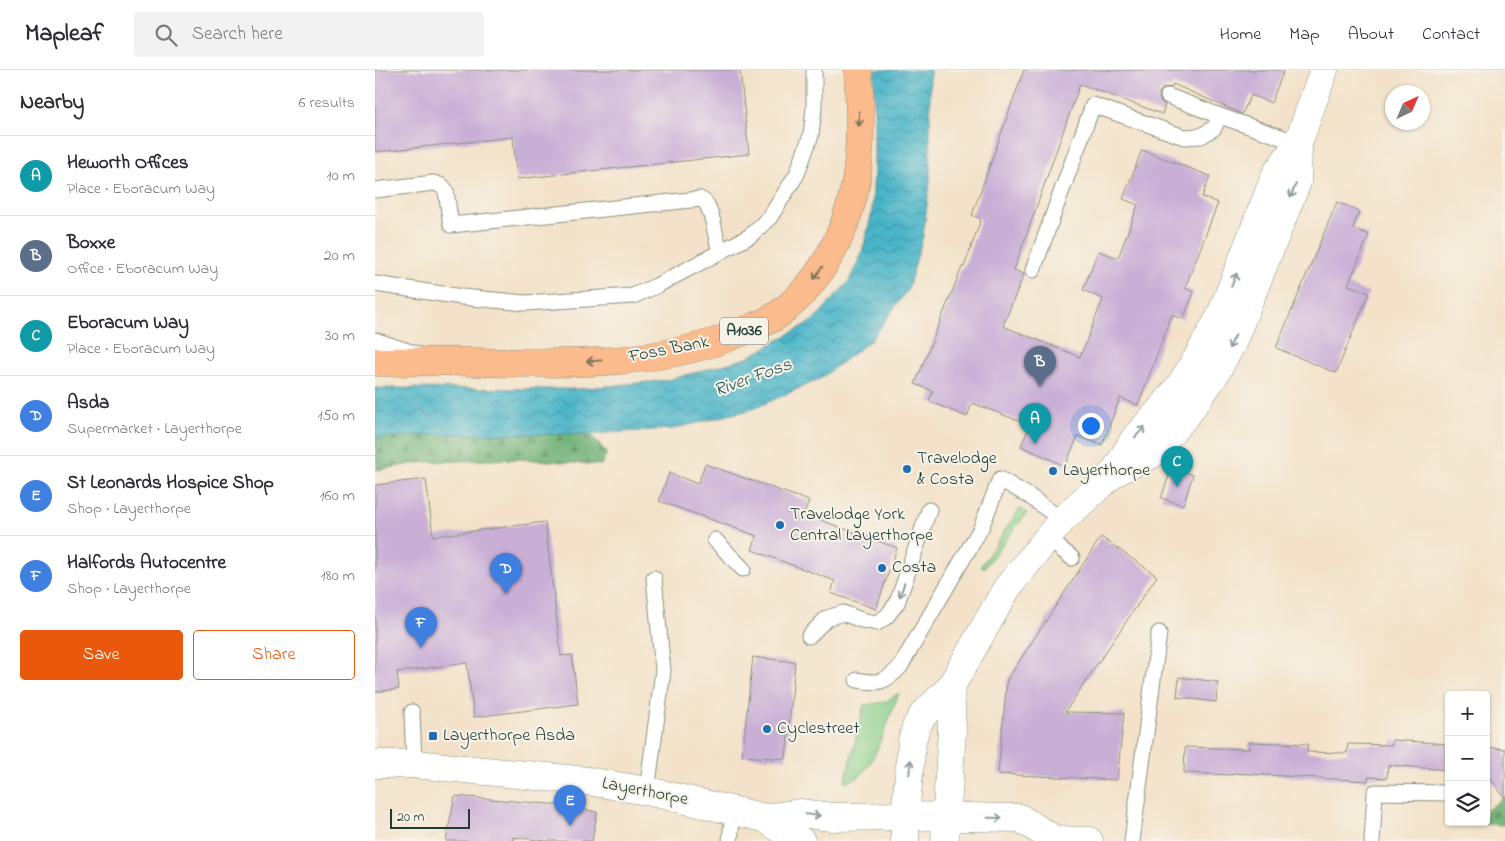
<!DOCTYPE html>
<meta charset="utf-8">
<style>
body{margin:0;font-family:"Indie Flower",sans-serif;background:#f2f2f3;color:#2b2b33}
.controls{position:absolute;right:15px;bottom:15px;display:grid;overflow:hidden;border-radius:5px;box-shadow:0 1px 4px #0004}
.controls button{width:45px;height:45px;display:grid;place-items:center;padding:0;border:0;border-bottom:1px solid #e1e1e2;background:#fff;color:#2b2b33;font:25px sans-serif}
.compass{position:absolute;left:1010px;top:15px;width:45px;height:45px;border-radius:50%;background:#fff;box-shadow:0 1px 4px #0004;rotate:44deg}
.scale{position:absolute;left:15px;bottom:12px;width:80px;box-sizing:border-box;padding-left:5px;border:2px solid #1f3d34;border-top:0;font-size:14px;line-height:18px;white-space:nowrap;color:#1f3d34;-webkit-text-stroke:4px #f7f3e8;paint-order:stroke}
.you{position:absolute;left:715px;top:355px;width:18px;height:18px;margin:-12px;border:4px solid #fff;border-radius:50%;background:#1a73e8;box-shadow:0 0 0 8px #1a73e833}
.badge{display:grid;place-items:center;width:32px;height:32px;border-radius:50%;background:#ea580c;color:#fff;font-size:16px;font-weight:700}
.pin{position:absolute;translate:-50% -41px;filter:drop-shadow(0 1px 2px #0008)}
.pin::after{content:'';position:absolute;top:26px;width:18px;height:15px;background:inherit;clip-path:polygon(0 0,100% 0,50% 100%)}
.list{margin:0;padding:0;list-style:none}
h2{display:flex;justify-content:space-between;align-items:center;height:65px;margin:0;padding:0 20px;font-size:21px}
h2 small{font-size:16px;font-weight:400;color:#7c7c81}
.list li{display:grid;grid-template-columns:32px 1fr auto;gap:15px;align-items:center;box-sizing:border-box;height:80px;padding:0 20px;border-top:1px solid #e1e1e2}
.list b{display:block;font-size:19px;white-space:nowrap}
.list p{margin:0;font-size:16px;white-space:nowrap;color:#7c7c81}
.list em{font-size:16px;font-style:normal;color:#7c7c81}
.actions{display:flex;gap:10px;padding:15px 20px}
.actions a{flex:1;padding:11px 0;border:1px solid #ea580c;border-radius:5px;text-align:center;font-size:18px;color:#ea580c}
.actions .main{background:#ea580c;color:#fff}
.icon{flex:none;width:28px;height:28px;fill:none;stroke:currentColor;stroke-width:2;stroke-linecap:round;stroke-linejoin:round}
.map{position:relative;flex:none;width:1130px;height:771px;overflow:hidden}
header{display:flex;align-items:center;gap:30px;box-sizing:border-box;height:70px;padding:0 25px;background:#fff;border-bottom:1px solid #e1e1e2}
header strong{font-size:24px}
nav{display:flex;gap:28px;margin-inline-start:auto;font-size:18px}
.search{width:350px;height:45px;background:#f2f2f3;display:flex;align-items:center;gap:12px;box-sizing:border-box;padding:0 18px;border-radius:5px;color:#7c7c81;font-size:19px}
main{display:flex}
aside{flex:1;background:#fff}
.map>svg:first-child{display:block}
</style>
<header>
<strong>Mapleaf</strong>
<div class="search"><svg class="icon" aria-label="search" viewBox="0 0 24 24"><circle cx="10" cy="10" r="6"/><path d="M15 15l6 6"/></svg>Search here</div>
<nav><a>Home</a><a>Map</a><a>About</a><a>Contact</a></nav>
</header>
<main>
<aside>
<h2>Nearby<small>6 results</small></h2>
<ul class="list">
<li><span class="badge" style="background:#0f9aa8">A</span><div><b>Heworth Offices</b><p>Place · Eboracum Way</p></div><em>10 m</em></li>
<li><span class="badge" style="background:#5c6f8a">B</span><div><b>Boxxe</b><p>Office · Eboracum Way</p></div><em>20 m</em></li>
<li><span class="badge" style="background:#0f9aa8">C</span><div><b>Eboracum Way</b><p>Place · Eboracum Way</p></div><em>30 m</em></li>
<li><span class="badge" style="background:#3f7fe0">D</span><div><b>Asda</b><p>Supermarket · Layerthorpe</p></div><em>150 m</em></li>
<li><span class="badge" style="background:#3f7fe0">E</span><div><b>St Leonards Hospice Shop</b><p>Shop · Layerthorpe</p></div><em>160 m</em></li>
<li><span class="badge" style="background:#3f7fe0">F</span><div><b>Halfords Autocentre</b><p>Shop · Layerthorpe</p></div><em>180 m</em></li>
</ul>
<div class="actions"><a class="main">Save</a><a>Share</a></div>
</aside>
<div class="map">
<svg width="1130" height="771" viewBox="0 0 1130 771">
<defs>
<pattern id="forest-firs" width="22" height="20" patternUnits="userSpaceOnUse" patternTransform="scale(1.25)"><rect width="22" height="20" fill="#6db074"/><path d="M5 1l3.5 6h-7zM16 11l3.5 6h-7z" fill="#599060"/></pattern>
<pattern id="water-waves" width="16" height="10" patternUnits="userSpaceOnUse" patternTransform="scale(1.25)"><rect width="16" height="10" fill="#4ab5c8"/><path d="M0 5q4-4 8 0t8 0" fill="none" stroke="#3d94a3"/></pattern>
</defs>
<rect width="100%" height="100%" fill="#f7f3e8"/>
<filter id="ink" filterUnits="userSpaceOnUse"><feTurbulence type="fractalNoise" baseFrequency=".02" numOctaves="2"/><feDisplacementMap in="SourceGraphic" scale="10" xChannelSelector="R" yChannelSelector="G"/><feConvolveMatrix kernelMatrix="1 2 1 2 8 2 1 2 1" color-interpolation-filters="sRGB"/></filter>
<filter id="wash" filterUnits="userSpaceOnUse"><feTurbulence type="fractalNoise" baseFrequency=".0096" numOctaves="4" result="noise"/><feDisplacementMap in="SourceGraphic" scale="20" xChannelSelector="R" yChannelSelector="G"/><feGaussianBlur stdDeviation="1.12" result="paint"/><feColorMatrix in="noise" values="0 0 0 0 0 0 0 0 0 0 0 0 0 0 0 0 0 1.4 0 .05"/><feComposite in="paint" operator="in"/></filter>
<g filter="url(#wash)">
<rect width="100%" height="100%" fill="#f3e2c9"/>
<g fill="#87cd88" stroke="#53855e">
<path d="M645,438L652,443L609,498L606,496Z"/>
<path d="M524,623C516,642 499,699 482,708C478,710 474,711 470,712L489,635L510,632Z"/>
</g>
<g fill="url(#forest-firs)" stroke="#467654">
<path d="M74,364H215L232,383L226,395L148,389L49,392L2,400L0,368Z"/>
<path d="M1130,727V755L1094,753L1111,752V741Z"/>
</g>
<path fill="url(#water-waves)" stroke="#34797e" d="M499,0H555V111L548,166L533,219L496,270L445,309L378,339L297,359L215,364H74L0,368V318L202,319L293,310L372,288L439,250L474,211L487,183L497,142L499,98Z"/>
<g id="blocks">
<g fill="#c9aed6">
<path d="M0,0H365L374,84L142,109L138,67L0,82Z"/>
<path d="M649,0H909L896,33L876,25L867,44L798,14L797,17L788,18L784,23L785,31L790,35L787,44L705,14L639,200L649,204L628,256L705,287L728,229L708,220L723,181L743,188L763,135L748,129L767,80L835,106L827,127L843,133L810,218L819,222L808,249L797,245L763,335L745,328L727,375L703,366L690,396L646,376L655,355L597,333L592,347L554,331L558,321L540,314L587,197H589L606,149L597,145Z"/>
<path d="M962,132L984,141L978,158L994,165L973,215L994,223L961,303L901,278Z"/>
<path d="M330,394L434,431L429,444L522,478L501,539L456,523L460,511L377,480L382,466L284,431L294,403L323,414Z"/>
<path d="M797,397L818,405L808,435L786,428Z"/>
<path d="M51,409L58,466L170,452L186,586L197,585L203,634L99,647L92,593L22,602L24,619L0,622V415Z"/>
<path d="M726,467L782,506L690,642L749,643L742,710L623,704L632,610Z"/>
<path d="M378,587L420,592L411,689L367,686Z"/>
<path d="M804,607L843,612L841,632L802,627Z"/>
<path d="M1017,670L1074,674V700L1013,695L1012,708L993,707V711L858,703V705L809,703L810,677L874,679V672L933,674L932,682L972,683L973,674L1017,675Z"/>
<path d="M1111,677L1130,679V728L1111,703Z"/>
<path d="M80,726L186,735L222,742L217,771H171L138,767L137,771H71Z"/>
</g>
</g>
</g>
<g filter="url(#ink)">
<use href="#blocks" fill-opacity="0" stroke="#89907e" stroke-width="1"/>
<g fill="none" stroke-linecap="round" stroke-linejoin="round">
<defs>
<g id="service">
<path d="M793,26L845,46"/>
<path d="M0,120L59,113L67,116L71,121L76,155L325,129C329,131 332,133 333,137C339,149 340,167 345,181"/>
<path d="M658,200L718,35L809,67L826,66L839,58L845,46L923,73"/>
<path d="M0,214L87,227L150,233L258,226L281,216L375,166L395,147L422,104L436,65L439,38V0"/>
<path d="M0,270L45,285"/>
<path d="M672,468L697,488"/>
<path d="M340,470L368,499"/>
<path d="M434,566L452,548L468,543L486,550L502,553L512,546L522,533L554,440"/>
<path d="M482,610C503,614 510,613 525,597L606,458L625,409L654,426L687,450"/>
<path d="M37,642L39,694"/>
<path d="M272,721L288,601L279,508"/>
<path d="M355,771L358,741"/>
<path d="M757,771L784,563"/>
<path d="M997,771L1000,722L1074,723"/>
</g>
<g id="tertiary">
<path d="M739,403L760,368L789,336L806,314L821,290L845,247L901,104L923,73L949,0"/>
<path d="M0,694H39L213,711L272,721L390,748L425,743L457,747L530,746L645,748L680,770"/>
<path d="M390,748L414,765L426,771"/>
<path d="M530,771V746L537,671L541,657L548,645L575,618L632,518L687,450L739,403L777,384L813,343L839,306L857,273L922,112L923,73"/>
<path d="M570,771L577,659L575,618"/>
<path d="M677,771L680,770L714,771"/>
</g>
<path id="primary" d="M0,292C34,292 68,291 102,292C190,294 284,297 367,262C378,257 390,253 401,246C443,217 470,166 480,117C487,80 485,37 483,0"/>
</defs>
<use href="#service" stroke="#89907e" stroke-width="17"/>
<use href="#tertiary" stroke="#89907e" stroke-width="29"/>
<use href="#primary" stroke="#89907e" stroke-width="29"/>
<use href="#service" stroke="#fff" stroke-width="15"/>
<use href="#tertiary" stroke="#fff" stroke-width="28"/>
<use href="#primary" stroke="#fbbb8c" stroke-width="28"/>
</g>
<defs><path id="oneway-shaft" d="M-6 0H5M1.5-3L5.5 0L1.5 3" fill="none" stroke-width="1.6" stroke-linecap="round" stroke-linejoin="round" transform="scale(1.25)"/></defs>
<g stroke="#82765c">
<use href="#oneway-shaft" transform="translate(484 49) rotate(90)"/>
<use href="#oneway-shaft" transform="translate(443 203) rotate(125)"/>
<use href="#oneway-shaft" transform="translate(219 291) rotate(177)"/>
</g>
<g stroke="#8f9e9a">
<use href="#oneway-shaft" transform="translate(918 121) rotate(112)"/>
<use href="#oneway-shaft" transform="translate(859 210) rotate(-68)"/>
<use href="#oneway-shaft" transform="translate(857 272) rotate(116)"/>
<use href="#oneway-shaft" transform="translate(765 362) rotate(-47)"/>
<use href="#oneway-shaft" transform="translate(527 520) rotate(109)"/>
<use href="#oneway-shaft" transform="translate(535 697) rotate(-84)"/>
<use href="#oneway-shaft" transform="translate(438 745) rotate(6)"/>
<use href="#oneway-shaft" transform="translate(620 748) rotate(1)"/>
</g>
</g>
<g fill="#1f6fb2" stroke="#f7f3e8" stroke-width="2">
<circle cx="532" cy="399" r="5"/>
<circle cx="678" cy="401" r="5"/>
<circle cx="405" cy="455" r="5"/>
<circle cx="507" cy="498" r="5"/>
<circle cx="392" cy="659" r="5"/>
<rect x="53" y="661" width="10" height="10" rx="2.5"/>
</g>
<g text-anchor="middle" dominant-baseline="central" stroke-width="4" stroke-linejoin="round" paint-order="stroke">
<rect fill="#f7f3e8" stroke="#60746a" stroke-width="1" x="345" y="247.5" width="48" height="27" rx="4"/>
<g font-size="16" font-weight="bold" fill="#1f3d34">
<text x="369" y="261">A1036</text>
</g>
<g font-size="18" fill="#1f3d34" stroke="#f7f3e8">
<text transform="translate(294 280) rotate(-11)">Foss Bank</text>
<text transform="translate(270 722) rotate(11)">Layerthorpe</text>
</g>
<g font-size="18" fill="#1f3d34" stroke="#f7f3e8" text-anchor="start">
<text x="542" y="389">Travelodge<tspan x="542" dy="21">&amp; Costa</tspan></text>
<text x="688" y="401">Layerthorpe</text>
<text x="415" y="445">Travelodge York<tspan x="415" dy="21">Central Layerthorpe</tspan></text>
<text x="517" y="498">Costa</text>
<text x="402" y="659">Cyclestreet</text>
<text x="68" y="666">Layerthorpe Asda</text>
</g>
<g font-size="19" font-style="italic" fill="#2a5b59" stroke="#f7f3e8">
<text transform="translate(378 308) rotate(-20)">River Foss</text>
</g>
</g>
</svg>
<div class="controls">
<button>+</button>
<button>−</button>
<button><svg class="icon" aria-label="layers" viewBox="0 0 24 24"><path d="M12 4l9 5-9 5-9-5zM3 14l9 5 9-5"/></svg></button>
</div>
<svg class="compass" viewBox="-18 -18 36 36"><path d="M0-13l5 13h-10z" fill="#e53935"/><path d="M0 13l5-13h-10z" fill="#7c7c81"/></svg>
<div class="scale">20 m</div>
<div class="you"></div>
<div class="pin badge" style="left:660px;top:374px;background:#0f9aa8">A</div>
<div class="pin badge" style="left:665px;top:317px;background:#5c6f8a">B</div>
<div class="pin badge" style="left:802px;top:417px;background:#0f9aa8">C</div>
<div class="pin badge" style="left:131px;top:524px;background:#3f7fe0">D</div>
<div class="pin badge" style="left:195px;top:756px;background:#3f7fe0">E</div>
<div class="pin badge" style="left:46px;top:578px;background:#3f7fe0">F</div>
</div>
</main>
